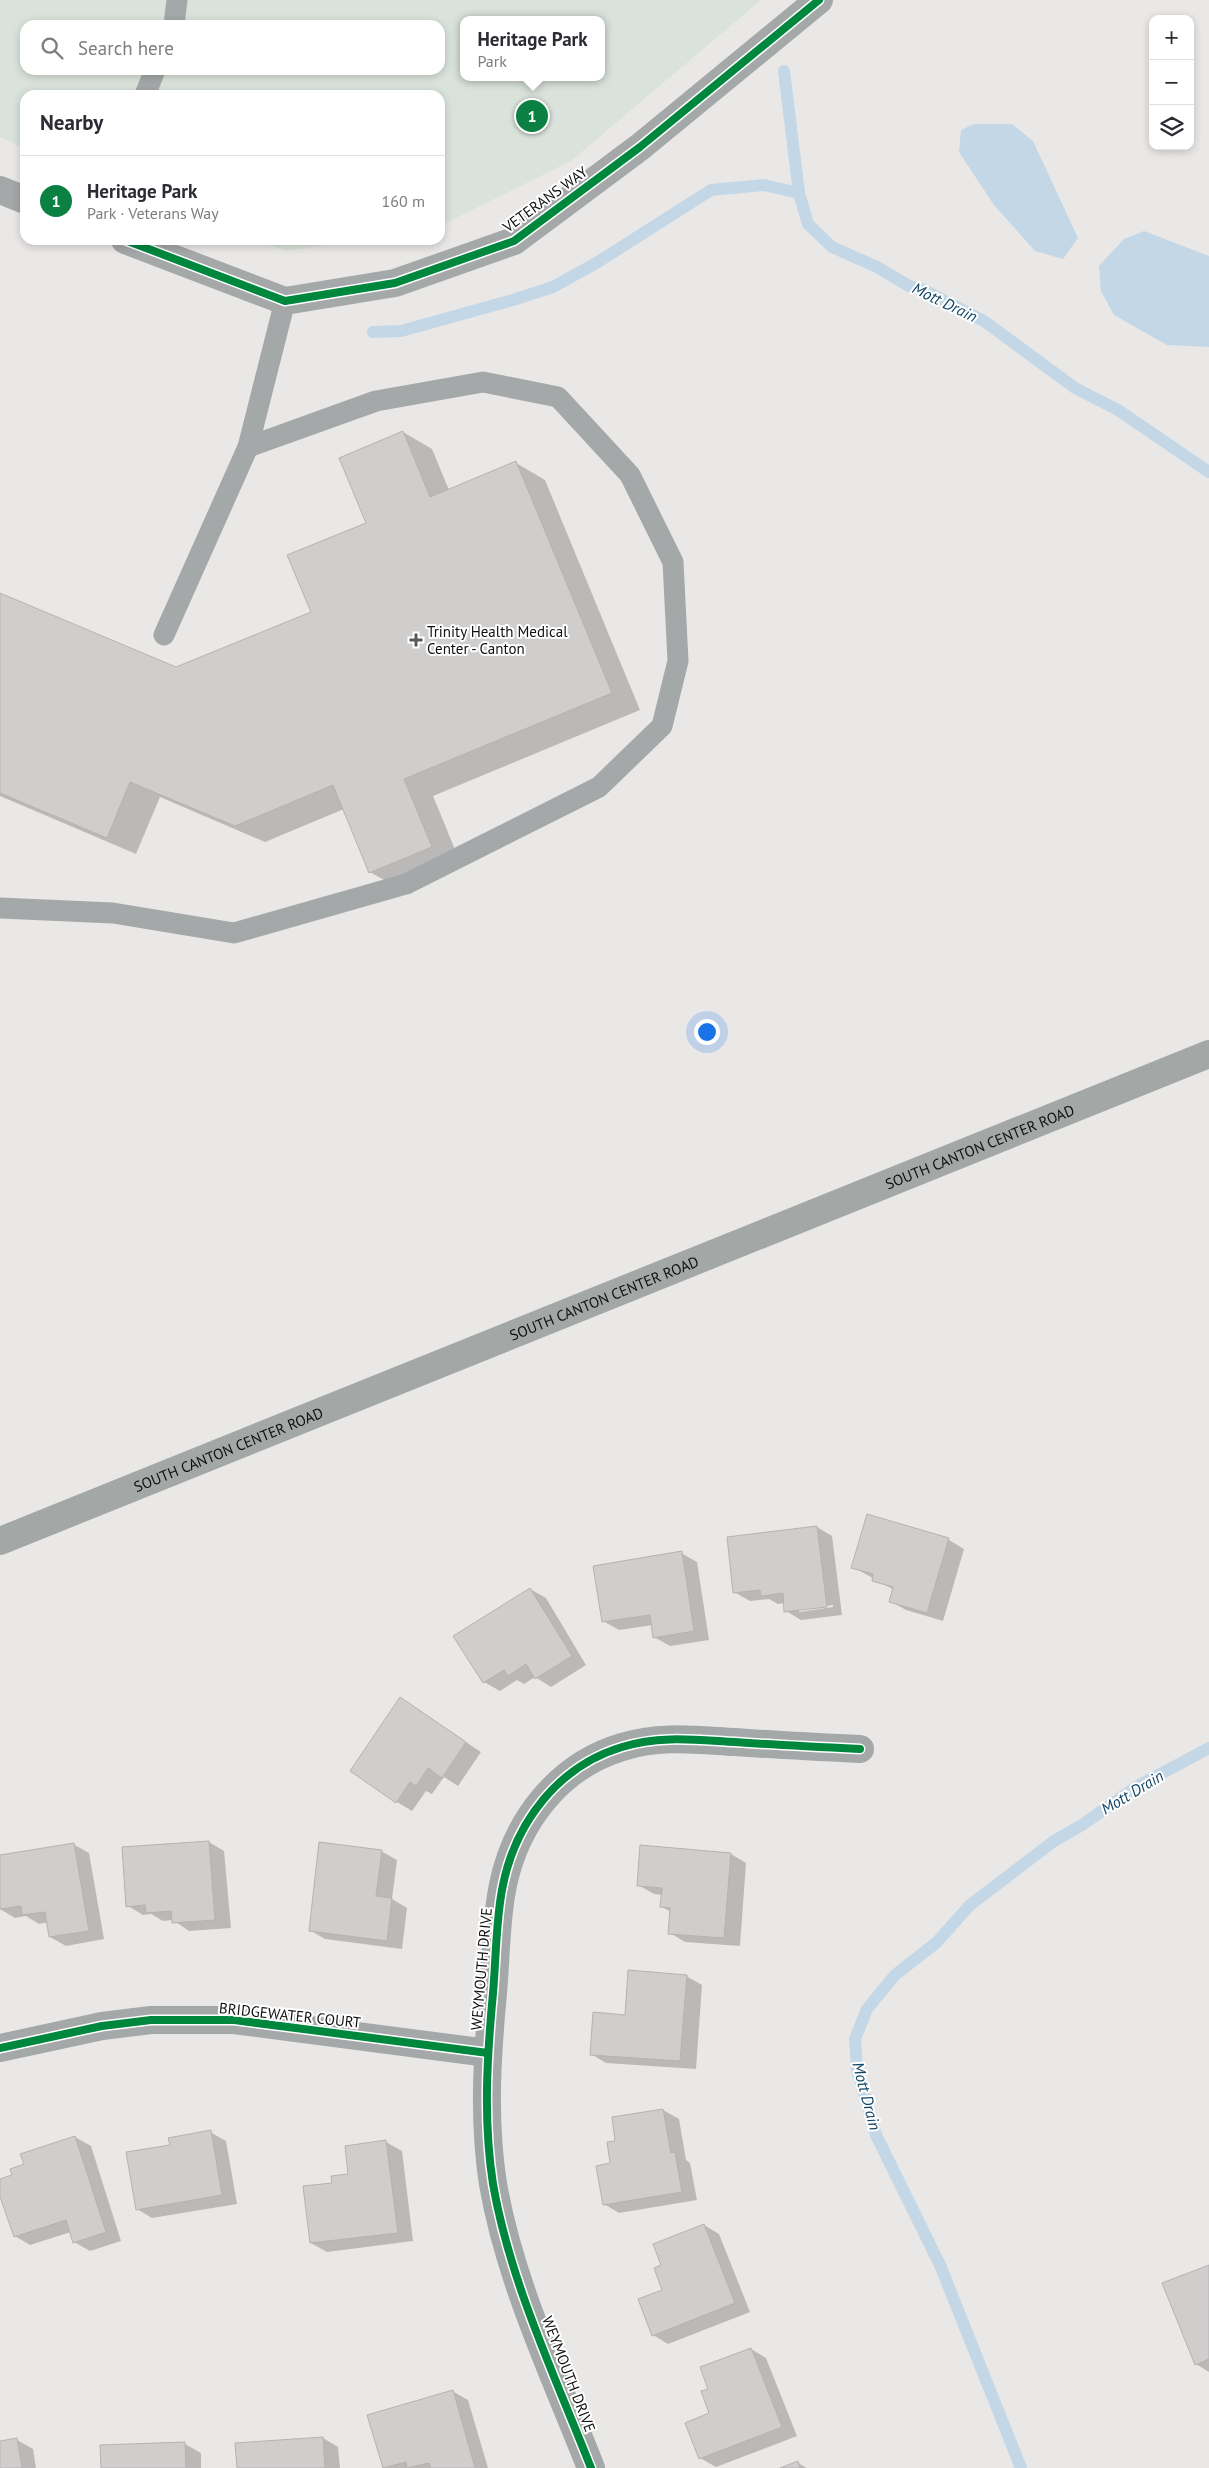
<!DOCTYPE html>
<meta charset="utf-8">
<style>
body{margin:0;font-family:"PT Sans",sans-serif;background:#f7f7f7;color:#2b2b33}
.controls{position:absolute;right:15px;top:15px;display:grid;overflow:hidden;border-radius:10px;box-shadow:0 2px 8px #0003}
.controls button{width:45px;height:45px;display:grid;place-items:center;padding:0;border:0;border-bottom:1px solid #e1e1e2;background:#fff;color:#2b2b33;font:25px sans-serif}
.you{position:absolute;left:706px;top:1031px;width:18px;height:18px;margin:-12px;border:4px solid #fff;border-radius:50%;background:#1a73e8;box-shadow:0 0 0 8px #1a73e833}
.badge{display:grid;place-items:center;width:32px;height:32px;border-radius:50%;background:#0b8043;color:#fff;font-size:16px;font-weight:700}
.pin{position:absolute;translate:-50% -50%;border:2px solid #fff;box-shadow:0 1px 5px #0006}
.popup{position:absolute;left:460px;top:16px;width:145px;height:65px;box-sizing:border-box;display:grid;place-content:center;border-radius:10px;background:#fff;filter:drop-shadow(0 1px 4px #0005);font-size:16px;white-space:nowrap;color:#7c7c81}
.popup b{font-size:19px;color:#2b2b33}
.popup::after{content:'';position:absolute;left:50%;top:100%;margin-left:-10px;border:10px solid transparent;border-top-color:#fff}
.list{margin:0;padding:0;list-style:none}
h2{display:flex;justify-content:space-between;align-items:center;height:65px;margin:0;padding:0 20px;font-size:21px}
h2 small{font-size:16px;font-weight:400;color:#7c7c81}
.list li{display:grid;grid-template-columns:32px 1fr auto;gap:15px;align-items:center;box-sizing:border-box;height:90px;padding:0 20px;border-top:1px solid #e1e1e2}
.list b{display:block;font-size:19px;white-space:nowrap}
.list p{margin:0;font-size:16px;white-space:nowrap;color:#7c7c81}
.list em{font-size:16px;font-style:normal;color:#7c7c81}
.icon{flex:none;width:28px;height:28px;fill:none;stroke:currentColor;stroke-width:2;stroke-linecap:round;stroke-linejoin:round}
.map{position:relative;flex:none;width:1209px;height:2468px;overflow:hidden}
.search{position:absolute;background:#fff;box-shadow:0 2px 8px #0003;left:20px;top:20px;width:425px;height:55px;display:flex;align-items:center;gap:12px;box-sizing:border-box;padding:0 18px;border-radius:15px;color:#7c7c81;font-size:19px}
.panel{position:absolute;background:#fff;box-shadow:0 2px 8px #0003;left:20px;top:90px;width:425px;height:155px;border-radius:15px}
.map>svg:first-child{display:block}
</style>
<div class="map">
<svg width="1209" height="2468" viewBox="0 0 1209 2468">
<rect width="100%" height="100%" fill="#eae8e7"/>
<g fill="#dae3db" fill-rule="evenodd">
<path d="M0,0H761L571,161L440,226V95H25V149L0,137ZM463,20H601V77H463ZM25,25H440V70H25Z"/>
<path d="M254,240H357L287,251Z"/>
</g>
<g fill="#c3d7e6">
<path d="M974,124H1012L1033,141L1078,238L1063,259L1035,251L994,205L959,152L961,130Z"/>
<path d="M1144,231L1209,256V347L1167,345L1114,315L1101,291L1099,266L1124,239Z"/>
</g>
<g fill="#0003" fill-rule="evenodd">
<path d="M403,432L432,449L449,490L516,463L545,480L640,710L433,796L461,864L400,889L370,872L344,809L265,842L160,797L136,854L0,796V594L176,669L312,612L368,524Z"/>
<path d="M868,1516L949,1540L964,1549L943,1621L906,1610L890,1601L894,1590L853,1567Z"/>
<path d="M817,1527L832,1536L842,1615L801,1620L786,1611L785,1603L778,1604L769,1599L750,1601L734,1592ZM833,1605V1607L799,1612V1609Z"/>
<path d="M681,1553L697,1562L709,1640L670,1646L654,1637L653,1625L619,1630L603,1621Z"/>
<path d="M530,1589L546,1598L586,1665L551,1687L535,1677L524,1684L517,1680L500,1691L484,1682Z"/>
<path d="M401,1699L481,1752L458,1786L444,1777L432,1794L426,1791L412,1811L397,1802Z"/>
<path d="M209,1842L224,1851L231,1928L189,1931L173,1920L163,1921L151,1914L143,1915L128,1906Z"/>
<path d="M73,1844L89,1853L104,1939L66,1946L50,1937L48,1922L39,1924L26,1916L15,1918L0,1909V1856Z"/>
<path d="M381,1851L397,1860L392,1899L407,1908L402,1949L325,1939L310,1930Z"/>
<path d="M731,1854L746,1863L740,1946L685,1942L670,1933L671,1912L662,1907L663,1895L654,1894L638,1885Z"/>
<path d="M686,1976L702,1985L696,2069L606,2063L591,2054L626,2016Z"/>
<path d="M663,2110L679,2119L686,2160L690,2163L697,2200L619,2213L604,2204L617,2142Z"/>
<path d="M210,2132L226,2141L237,2204L152,2218L137,2209L171,2146Z"/>
<path d="M75,2137L91,2146L121,2241L90,2251L74,2242L71,2232L30,2245L15,2236L0,2193V2180L14,2176L25,2165Z"/>
<path d="M386,2142L402,2151L413,2241L327,2252L311,2243L333,2184L349,2175Z"/>
<path d="M704,2225L719,2234L750,2312L668,2344L653,2335L663,2291L662,2266Z"/>
<path d="M1209,2266V2372L1196,2364Z"/>
<path d="M751,2349L766,2358L797,2436L716,2467L700,2458L710,2414L709,2390Z"/>
<path d="M452,2391L468,2400L488,2468H385L369,2416Z"/>
<path d="M323,2438L338,2447L340,2468H239Z"/>
<path d="M17,2440L33,2449L36,2468H0V2442Z"/>
<path d="M185,2444L201,2453V2468H102Z"/>
<path d="M798,2463L807,2468H784Z"/>
</g>
<g fill="none" stroke-linecap="round" stroke-linejoin="round">
<g stroke="#c3d7e6" stroke-width="12">
<path d="M784,71L799,193L808,224L832,247L877,267L909,286L924,290L984,321L1075,388L1118,410L1209,472"/>
<path d="M373,332L401,331L513,300L553,287L598,262L711,190L764,185L799,193"/>
<path d="M1021,2468L940,2265L876,2135L857,2069L855,2039L867,2009L895,1975L936,1943L970,1905L1054,1841L1082,1825L1136,1787L1209,1748"/>
</g>
</g>
<g fill="#cfcecd" stroke="#b4b3b2">
<path d="M403,431L430,497L516,461L612,693L404,779L432,847L369,873L333,785L235,826L130,782L107,838L0,793V593L176,667L311,612L287,555L366,523L339,458Z"/>
<path d="M867,1514L949,1538L927,1613L889,1602L893,1587L872,1581L873,1574L851,1568Z"/>
<path d="M817,1526L827,1607L784,1612L783,1593L761,1596L760,1590L733,1593L727,1537Z"/>
<path d="M682,1551L694,1631L653,1638L650,1615L602,1622L593,1566Z"/>
<path d="M530,1588L572,1656L535,1679L526,1664L508,1676L504,1670L483,1683L453,1636Z"/>
<path d="M400,1697L466,1742L442,1778L428,1768L416,1786L410,1782L396,1803L350,1771Z"/>
<path d="M209,1841L215,1920L172,1923L171,1911L146,1913L145,1905L126,1907L122,1847Z"/>
<path d="M319,1842L382,1850L376,1896L392,1898L387,1941L309,1931Z"/>
<path d="M74,1843L89,1931L49,1937L45,1912L22,1915L21,1906L0,1909V1855Z"/>
<path d="M640,1845L731,1853L724,1938L668,1934L670,1908L660,1907L662,1888L637,1886Z"/>
<path d="M628,1970L687,1975L680,2061L590,2055L593,2012L625,2015Z"/>
<path d="M663,2109L671,2153L675,2152L682,2192L603,2205L596,2166L610,2163L607,2142L615,2141L612,2117Z"/>
<path d="M211,2130L222,2195L136,2210L126,2152L170,2145L168,2138Z"/>
<path d="M75,2136L106,2232L73,2243L66,2220L14,2237L0,2197V2179L12,2175L10,2169L24,2164L20,2154Z"/>
<path d="M386,2140L398,2233L310,2243L303,2186L332,2183L331,2176L348,2174L345,2146Z"/>
<path d="M704,2224L735,2303L652,2336L638,2299L662,2290L654,2268L661,2265L653,2244Z"/>
<path d="M1209,2265V2359L1195,2365L1162,2283Z"/>
<path d="M751,2348L782,2427L699,2459L685,2423L709,2413L701,2391L708,2389L700,2367Z"/>
<path d="M453,2390L475,2468H431L429,2463L407,2468L406,2462L383,2468L367,2415Z"/>
<path d="M323,2437L325,2468H237L235,2443Z"/>
<path d="M17,2438L22,2468H0V2441Z"/>
<path d="M185,2442L186,2468H101L100,2445Z"/>
<path d="M798,2461L800,2468H780Z"/>
</g>
<g fill="none" stroke-linecap="round" stroke-linejoin="round">
<g stroke="#a4a8a8" stroke-width="21">
<path d="M174,25L177,0"/>
<path d="M145,95L155,70"/>
<path d="M248,447L285,301"/>
<path d="M0,908L113,913L234,933L406,884L599,787L662,726L678,661L673,562L630,475L558,397L483,382L376,401L248,447L164,635"/>
</g>
<g stroke="#a4a8a8" stroke-width="28">
<path d="M0,190L25,200"/>
<path d="M125,240L285,301L395,283L514,241L640,147L819,0"/>
<path d="M0,2048L102,2026L151,2020H234L488,2053"/>
<path d="M591,2468C555,2376 510,2282 493,2184C483,2120 487,2057 493,1993C496,1960 496,1916 503,1885C516,1821 559,1766 622,1747C660,1735 697,1740 735,1742C777,1745 818,1747 860,1749"/>
</g>
<path stroke="#a3a7a6" stroke-width="28" id="s1" d="M0,1541L1209,1054"/>
<defs>
<g id="cycleway">
<path d="M125,240L285,301L395,283L514,241L640,147L819,0"/>
<path d="M0,2048L102,2026L151,2020H234L488,2053"/>
<path d="M591,2468C555,2376 510,2282 493,2184C483,2120 487,2057 493,1993C496,1960 496,1916 503,1885C516,1821 559,1766 622,1747C660,1735 697,1740 735,1742C777,1745 818,1747 860,1749"/>
</g>
</defs>
<use href="#cycleway" stroke="#fff" stroke-width="11"/>
<use href="#cycleway" stroke="#00873e" stroke-width="8"/>
</g>
<path fill="#5c5b5a" stroke="#fff" stroke-width="2" d="M413.5 632.5h5v5h5v5h-5v5h-5v-5h-5v-5h5z"/>
<g text-anchor="middle" dominant-baseline="central" stroke-width="4" stroke-linejoin="round" paint-order="stroke">
<g font-size="15" fill="#100f0e" stroke="#fff">
<text transform="translate(545 199) rotate(-36)">VETERANS WAY</text>
<text stroke="none"><textPath href="#s1" startOffset="1056">SOUTH CANTON CENTER ROAD</textPath></text>
<text stroke="none"><textPath href="#s1" startOffset="651">SOUTH CANTON CENTER ROAD</textPath></text>
<text stroke="none"><textPath href="#s1" startOffset="246">SOUTH CANTON CENTER ROAD</textPath></text>
<text transform="translate(481 1969) rotate(-85)">WEYMOUTH DRIVE</text>
<text transform="translate(290 2015) rotate(6)">BRIDGEWATER COURT</text>
<text transform="translate(569 2374) rotate(69)">WEYMOUTH DRIVE</text>
</g>
<g font-size="15" fill="#100f0e" stroke="#fff" text-anchor="start">
<text x="427" y="631">Trinity Health Medical<tspan x="427" dy="17">Center - Canton</tspan></text>
</g>
<g font-size="16" font-style="italic" fill="#134665" stroke="#fff">
<text transform="translate(945 302) rotate(26)">Mott Drain</text>
<text transform="translate(1132 1792) rotate(-31)">Mott Drain</text>
<text transform="translate(867 2096) rotate(75)">Mott Drain</text>
</g>
</g>
</svg>
<div class="controls">
<button>+</button>
<button>−</button>
<button><svg class="icon" aria-label="layers" viewBox="0 0 24 24"><path d="M12 4l9 5-9 5-9-5zM3 14l9 5 9-5"/></svg></button>
</div>
<div class="you"></div>
<div class="pin badge" style="left:532px;top:116px">1</div>
<div class="popup"><b>Heritage Park</b>Park</div>
<div class="search"><svg class="icon" aria-label="search" viewBox="0 0 24 24"><circle cx="10" cy="10" r="6"/><path d="M15 15l6 6"/></svg>Search here</div>
<section class="panel">
<h2>Nearby<small></small></h2>
<ul class="list">
<li><span class="badge">1</span><div><b>Heritage Park</b><p>Park · Veterans Way</p></div><em>160 m</em></li>
</ul>
</section>
</div>
